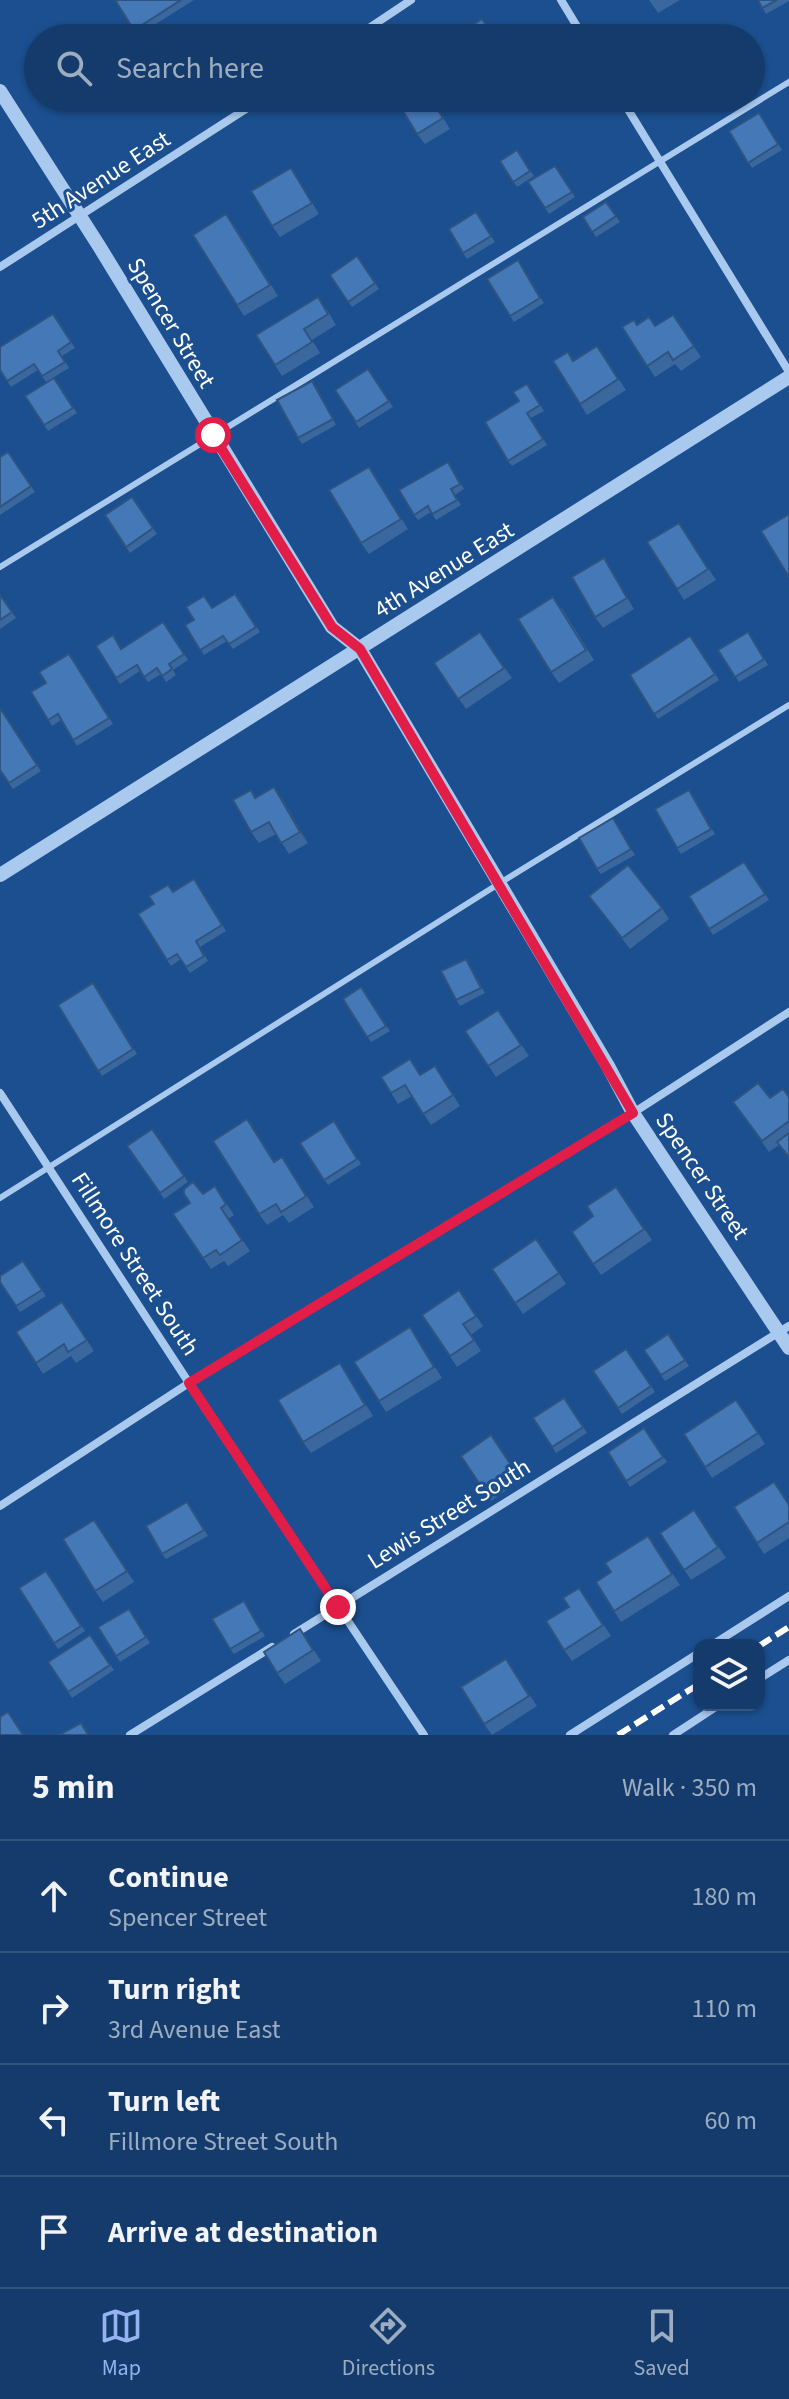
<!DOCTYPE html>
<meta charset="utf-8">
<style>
body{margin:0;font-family:"Source Sans 3",sans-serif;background:#214673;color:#f1f3f6}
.controls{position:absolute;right:24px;bottom:24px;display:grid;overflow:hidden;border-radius:16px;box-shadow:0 2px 6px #0004}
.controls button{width:72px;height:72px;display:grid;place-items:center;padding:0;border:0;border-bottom:2px solid #33557e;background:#143b6b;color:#f1f3f6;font:40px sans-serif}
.stop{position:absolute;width:24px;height:24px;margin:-18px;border:6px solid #e11d48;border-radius:50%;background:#fff}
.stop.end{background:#e11d48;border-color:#fff;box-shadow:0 2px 8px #0008}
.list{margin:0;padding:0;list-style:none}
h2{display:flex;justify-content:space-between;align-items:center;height:104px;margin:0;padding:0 32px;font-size:34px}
h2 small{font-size:26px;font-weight:400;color:#9dadc1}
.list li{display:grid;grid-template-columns:52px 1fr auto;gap:24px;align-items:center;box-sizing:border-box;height:112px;padding:0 32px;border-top:2px solid #33557e}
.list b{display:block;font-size:30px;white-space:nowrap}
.list p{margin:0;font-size:26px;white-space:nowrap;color:#9dadc1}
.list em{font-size:26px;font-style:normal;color:#9dadc1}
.icon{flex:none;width:44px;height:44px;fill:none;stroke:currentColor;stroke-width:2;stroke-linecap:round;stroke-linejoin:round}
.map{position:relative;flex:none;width:789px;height:1735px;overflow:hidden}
.search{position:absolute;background:#143b6b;box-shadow:0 2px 6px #0004;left:24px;right:24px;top:24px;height:88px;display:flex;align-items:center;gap:20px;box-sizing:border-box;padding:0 28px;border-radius:44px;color:#9dadc1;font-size:30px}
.sheet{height:552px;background:#143b6b}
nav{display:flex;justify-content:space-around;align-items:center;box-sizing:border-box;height:112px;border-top:2px solid #33557e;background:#143b6b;font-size:22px;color:#9dadc1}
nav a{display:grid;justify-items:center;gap:4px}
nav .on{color:#95b2f1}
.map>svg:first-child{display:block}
</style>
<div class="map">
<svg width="789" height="1735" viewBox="0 0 789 1735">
<rect width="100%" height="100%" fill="#1b4f8f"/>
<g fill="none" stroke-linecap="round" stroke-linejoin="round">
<g stroke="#a9c9ee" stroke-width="6">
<path d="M0,567L789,82"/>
<path d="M0,1198L500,883L789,705"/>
</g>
<g stroke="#a9c9ee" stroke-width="8">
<path d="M561,0L584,38"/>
<path d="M354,38L411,0"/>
<path d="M621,98L789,372"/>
<path d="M0,267L263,98"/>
<path d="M0,1093L189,1383L424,1735"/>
<path d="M0,1506L189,1383L633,1113L789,1012"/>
<path d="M294,1634L789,1326"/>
<path d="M712,1645L789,1596"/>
<path d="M759,1679L789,1660"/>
<path d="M130,1735L272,1647"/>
<path d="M570,1735L699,1653"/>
<path d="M673,1735L719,1705"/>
</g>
<g stroke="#a9c9ee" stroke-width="14">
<path d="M0,91L99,246L332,627L360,649L608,1066L633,1113L789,1348"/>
<path d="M0,875L789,377"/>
</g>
<g stroke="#fff" stroke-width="6" stroke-dasharray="14 6" stroke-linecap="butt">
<path d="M759,1646L789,1627"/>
<path d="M618,1735L699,1684"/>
</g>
</g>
<g fill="#3a679d">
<path d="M115,0H194L138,35Z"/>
<path d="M649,0H680L658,13Z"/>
<path d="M758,0H789V1L766,14Z"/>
<path d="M431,98L450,129L425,144L417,134Z"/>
<path d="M710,98H731L715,107Z"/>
<path d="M759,113L782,150L752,168L729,131Z"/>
<path d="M517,150L534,176L517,187L500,161Z"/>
<path d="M555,166L575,197L549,214L528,182Z"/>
<path d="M291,168L319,214L280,237L272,226Z"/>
<path d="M606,202L620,222L596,237L583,217Z"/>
<path d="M476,212L495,242L467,259L463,253Z"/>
<path d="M234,225L278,296L244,316L237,305Z"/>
<path d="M357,256L379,289L352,307L330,275Z"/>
<path d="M522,266L544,303L514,322L487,279Z"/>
<path d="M326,308L336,325L312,340L320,353L282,376L256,335Z"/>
<path d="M53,314L75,348L62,356L69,368L46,382L38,370L11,387L0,370Z"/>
<path d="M673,315L701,357L681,371L675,364L655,377L622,327L637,325L656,326Z"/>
<path d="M597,346L626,390L587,415L580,404Z"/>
<path d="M368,369L393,407L359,428L335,390Z"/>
<path d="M54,378L77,413L48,431L25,396Z"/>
<path d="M527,384L544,411L531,418L547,445L512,466L508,461L519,401Z"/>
<path d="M316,386L336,425L302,444L298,438Z"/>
<path d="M8,452L35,492L0,515V457Z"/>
<path d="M448,462L464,489L455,495L461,505L436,520L431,512L418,520L414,515Z"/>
<path d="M376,478L408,529L369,554L361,543Z"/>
<path d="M132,497L157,534L130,553L105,515Z"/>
<path d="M679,523L716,580L684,600L677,589Z"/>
<path d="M604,558L634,609L603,628L595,617Z"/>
<path d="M235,594L260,632L233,649L227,641L204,655L185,625Z"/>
<path d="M0,595L16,618L0,629Z"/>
<path d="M561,607L594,660L559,683L551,672Z"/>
<path d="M163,622L188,660L173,670L176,675L166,682L161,674L148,682L140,671L120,684L96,646L122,649Z"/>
<path d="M480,632L512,678L466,709L434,663Z"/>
<path d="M748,632L768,665L739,682L718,650Z"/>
<path d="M690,636L719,680L658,719L630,675Z"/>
<path d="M69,654L113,724L77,746L61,720L52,726L31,692L46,683Z"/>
<path d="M0,708L41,771L13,789L0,770Z"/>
<path d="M689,790L715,834L681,854L677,848Z"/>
<path d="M256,797L282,798L308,843L289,854L276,834L259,843L251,832Z"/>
<path d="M616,824L635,855L601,874L597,869Z"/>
<path d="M744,862L769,900L713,935L689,896Z"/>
<path d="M194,879L226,931L200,947L208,961L190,973L181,959L171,966L167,960L173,892Z"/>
<path d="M589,896L662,908L669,919L630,949Z"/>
<path d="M466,959L485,993L460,1006L456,1000Z"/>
<path d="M93,983L137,1054L102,1076L58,1005Z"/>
<path d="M361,987L390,1031L371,1042L343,999Z"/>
<path d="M498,1010L529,1056L496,1077L465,1031Z"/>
<path d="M421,1075L442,1077L460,1106L431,1125L412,1096L398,1104L391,1093Z"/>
<path d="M789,1097V1159L779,1145L769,1152L733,1102Z"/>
<path d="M247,1119L275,1162L289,1168L314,1207L289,1223L283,1215L267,1225L259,1214Z"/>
<path d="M334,1121L361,1164L328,1185L300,1143Z"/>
<path d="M152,1129L188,1182L164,1199L127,1146Z"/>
<path d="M215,1186L234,1215L228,1219L250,1251L228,1266L224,1261L211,1269L173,1214Z"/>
<path d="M616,1187L652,1240L601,1275L572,1232L593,1216Z"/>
<path d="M536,1239L566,1284L523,1314L492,1269Z"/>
<path d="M23,1261L46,1296L20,1312L0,1282Z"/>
<path d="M459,1290L483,1326L471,1335L481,1351L457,1367L422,1315Z"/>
<path d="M62,1302L94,1351L76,1363L71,1356L43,1374L16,1332Z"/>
<path d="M410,1327L442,1378L386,1412L379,1401Z"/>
<path d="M668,1334L689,1366L665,1381L644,1350Z"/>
<path d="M626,1349L655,1392L622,1414L593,1371Z"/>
<path d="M340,1363L373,1416L311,1453L303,1442Z"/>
<path d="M564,1398L587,1433L556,1453L533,1418Z"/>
<path d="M744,1411L765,1444L712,1478L705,1467Z"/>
<path d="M644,1428L667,1462L630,1487L608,1452Z"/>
<path d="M491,1435L521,1480L491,1501L461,1456Z"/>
<path d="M789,1504V1538L764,1554L734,1507Z"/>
<path d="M191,1508L208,1536L166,1559L162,1554Z"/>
<path d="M694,1510L726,1558L691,1580L660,1533Z"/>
<path d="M94,1520L134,1582L103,1602L95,1591Z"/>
<path d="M648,1536L680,1585L621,1622L614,1611L611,1572Z"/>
<path d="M46,1571L85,1631L58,1649L19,1588Z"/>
<path d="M587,1599L611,1636L572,1661L564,1650Z"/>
<path d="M244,1601L265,1636L234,1654L230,1649Z"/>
<path d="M129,1609L150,1643L120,1662L98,1627Z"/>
<path d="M300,1629L321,1661L285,1684L277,1673Z"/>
<path d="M90,1635L114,1670L72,1698L48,1662Z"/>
<path d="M506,1659L537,1706L492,1735L484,1724Z"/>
</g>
<g fill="#305480">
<path d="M604,558L611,569L634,609L627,598Z"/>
<path d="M274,787L282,798L308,843L300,832Z"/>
</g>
<g fill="#4478b7" stroke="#305480" stroke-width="2">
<path d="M115,0H181L134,30Z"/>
<path d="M758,0H777L762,8Z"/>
<path d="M482,19L494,37L498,34L501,38H460L458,35Z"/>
<path d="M106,26L113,38H87Z"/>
<path d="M395,98H430L443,118L417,134Z"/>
<path d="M759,113L778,144L748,163L729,131Z"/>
<path d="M517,150L530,171L513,182L500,161Z"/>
<path d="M555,166L572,192L545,208L528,182Z"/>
<path d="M291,168L312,203L272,226L251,191Z"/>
<path d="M606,202L616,216L592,232L583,217Z"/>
<path d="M476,212L491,236L463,253L449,229Z"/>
<path d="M226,214L270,285L237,305L193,235Z"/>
<path d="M357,256L375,283L348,302L330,275Z"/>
<path d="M518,260L540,298L510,316L487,279Z"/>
<path d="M318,297L328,314L304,329L312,342L275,365L256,335Z"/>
<path d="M53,314L71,342L58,351L65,362L42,376L34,364L7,381L0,370V347Z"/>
<path d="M673,315L694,346L673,360L668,352L647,366L622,327L634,320L637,325L649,317L655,326Z"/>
<path d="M597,346L618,379L580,404L553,361L568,352L573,361Z"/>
<path d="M368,369L389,401L356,422L335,390Z"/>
<path d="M54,378L73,408L44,425L25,396Z"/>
<path d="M312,381L333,419L298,438L277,400Z"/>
<path d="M527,384L540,405L527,413L543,439L508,461L485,422L519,401L513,392Z"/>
<path d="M8,452L31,486L0,507V457Z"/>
<path d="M448,462L460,484L451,489L457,500L432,514L428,506L414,515L399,490Z"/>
<path d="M369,467L401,519L361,543L329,490Z"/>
<path d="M132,497L153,528L126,547L105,515Z"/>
<path d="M789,514V577L761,531Z"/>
<path d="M679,523L708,569L677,589L647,542Z"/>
<path d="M604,558L627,598L595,617L572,577Z"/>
<path d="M235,594L256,627L229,644L223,636L200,650L185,625L194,620L186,607L204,596L212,608Z"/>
<path d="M0,595L12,612L0,620Z"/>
<path d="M553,597L586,650L551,672L518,619Z"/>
<path d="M163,622L184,654L169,664L172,669L162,676L157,668L144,677L137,665L116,678L96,646L113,635L121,649Z"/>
<path d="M480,632L504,668L458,699L434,663Z"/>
<path d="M748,632L764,659L735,677L718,650Z"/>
<path d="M690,636L715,674L654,714L630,675Z"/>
<path d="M69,654L109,718L73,740L58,714L48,720L31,692L46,683L39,672Z"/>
<path d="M0,708L37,765L9,783L0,770Z"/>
<path d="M274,787L300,832L281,843L269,822L251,832L233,800L251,790L255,798Z"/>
<path d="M689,790L711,829L677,848L655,809Z"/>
<path d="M613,818L631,849L597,869L579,838Z"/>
<path d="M744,862L765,894L709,929L689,896Z"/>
<path d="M628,865L662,908L622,938L589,896Z"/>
<path d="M194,879L222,925L196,941L204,956L186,967L177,954L167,960L138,914L154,904L149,896L168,885L173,892Z"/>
<path d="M466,959L481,988L456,1000L441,971Z"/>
<path d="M93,983L133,1049L98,1071L58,1005Z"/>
<path d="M361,987L386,1026L367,1037L343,999Z"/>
<path d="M498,1010L521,1045L488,1066L465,1031Z"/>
<path d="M410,1059L420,1075L435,1066L453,1095L423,1114L405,1085L391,1093L381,1077Z"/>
<path d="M758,1083L770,1098L783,1089L789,1097V1121L762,1141L733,1102Z"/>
<path d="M247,1119L274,1162L282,1157L306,1196L281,1212L276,1204L259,1214L213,1141Z"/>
<path d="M334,1121L357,1159L324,1180L300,1143Z"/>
<path d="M152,1129L184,1176L160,1193L127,1146Z"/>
<path d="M789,1133V1157L777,1142Z"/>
<path d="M193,1182L203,1194L215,1186L226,1204L221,1208L242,1240L220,1255L216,1250L203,1258L173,1214L190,1203L184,1194V1189Z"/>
<path d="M616,1187L644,1229L593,1264L572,1232L593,1216L587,1206Z"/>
<path d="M536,1239L559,1273L515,1303L492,1269Z"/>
<path d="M23,1261L42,1290L16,1306L0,1282V1276Z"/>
<path d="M459,1290L476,1316L463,1324L474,1340L450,1356L422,1315Z"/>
<path d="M62,1302L87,1340L68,1352L64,1344L36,1363L16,1332Z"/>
<path d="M410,1327L434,1367L379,1401L354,1362Z"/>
<path d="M668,1334L685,1360L661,1375L644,1350Z"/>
<path d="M626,1349L651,1386L618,1408L593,1371Z"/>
<path d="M340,1363L365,1405L303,1442L278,1400Z"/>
<path d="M564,1398L583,1427L552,1447L533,1418Z"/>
<path d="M736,1400L758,1433L705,1467L684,1434Z"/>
<path d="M644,1428L663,1457L626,1481L608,1452Z"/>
<path d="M491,1435L517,1474L487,1495L461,1456Z"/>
<path d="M774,1482L789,1505V1522L757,1543L734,1507Z"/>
<path d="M187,1502L204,1530L162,1554L146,1526Z"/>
<path d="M694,1510L718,1547L684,1570L660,1533Z"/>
<path d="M94,1520L127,1571L95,1591L63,1539Z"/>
<path d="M648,1536L672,1574L614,1611L596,1582L611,1572L605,1563Z"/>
<path d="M46,1571L81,1626L54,1643L19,1588Z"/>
<path d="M579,1588L603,1625L564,1650L546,1621L569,1607L563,1598Z"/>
<path d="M244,1601L261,1631L230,1649L212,1619Z"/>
<path d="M129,1609L146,1637L116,1656L98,1627Z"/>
<path d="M300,1629L313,1650L277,1673L264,1652Z"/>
<path d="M90,1635L110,1665L68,1692L48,1662Z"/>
<path d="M506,1659L529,1696L484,1724L461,1687Z"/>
<path d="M8,1712L23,1735H0V1717Z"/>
<path d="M81,1723L88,1735H59Z"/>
</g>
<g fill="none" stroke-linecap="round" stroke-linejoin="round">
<path stroke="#e11d48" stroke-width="10" d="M213,435L332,627L360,649L633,1113L189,1383L338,1607"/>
</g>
<g text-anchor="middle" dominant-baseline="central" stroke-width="6" stroke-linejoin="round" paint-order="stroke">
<g font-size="24" fill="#fff" stroke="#1b4f8f">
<text transform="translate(101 180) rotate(-33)">5th Avenue East</text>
<text transform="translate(171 323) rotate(59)">Spencer Street</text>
<text transform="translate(444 570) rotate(-32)">4th Avenue East</text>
<text transform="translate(702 1176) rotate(56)">Spencer Street</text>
<text transform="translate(135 1264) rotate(57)">Fillmore Street South</text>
<text transform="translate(449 1514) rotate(-32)">Lewis Street South</text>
</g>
</g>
</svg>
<div class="controls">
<button><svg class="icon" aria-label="layers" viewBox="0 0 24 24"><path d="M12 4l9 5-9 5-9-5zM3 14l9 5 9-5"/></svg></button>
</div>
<div class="stop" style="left:213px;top:435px"></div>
<div class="stop end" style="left:338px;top:1607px"></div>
<div class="search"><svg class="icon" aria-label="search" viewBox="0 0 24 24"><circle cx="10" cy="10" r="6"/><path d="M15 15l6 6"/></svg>Search here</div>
</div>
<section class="sheet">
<h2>5 min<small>Walk · 350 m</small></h2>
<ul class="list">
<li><svg class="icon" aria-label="ahead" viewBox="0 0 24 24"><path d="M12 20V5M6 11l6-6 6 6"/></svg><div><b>Continue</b><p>Spencer Street</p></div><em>180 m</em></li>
<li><svg class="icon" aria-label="right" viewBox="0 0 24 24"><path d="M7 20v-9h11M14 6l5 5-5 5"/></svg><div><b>Turn right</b><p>3rd Avenue East</p></div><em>110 m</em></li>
<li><svg class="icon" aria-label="left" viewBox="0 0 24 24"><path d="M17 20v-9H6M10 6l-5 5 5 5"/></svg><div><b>Turn left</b><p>Fillmore Street South</p></div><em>60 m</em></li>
<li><svg class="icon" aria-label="arrive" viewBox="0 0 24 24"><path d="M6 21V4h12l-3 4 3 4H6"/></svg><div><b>Arrive at destination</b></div></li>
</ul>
</section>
<nav>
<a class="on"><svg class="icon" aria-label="map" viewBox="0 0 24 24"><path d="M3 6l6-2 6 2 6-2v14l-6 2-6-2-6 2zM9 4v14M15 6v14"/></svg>Map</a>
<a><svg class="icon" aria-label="directions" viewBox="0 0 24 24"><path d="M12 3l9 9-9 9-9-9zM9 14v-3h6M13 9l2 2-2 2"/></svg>Directions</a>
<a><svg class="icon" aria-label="saved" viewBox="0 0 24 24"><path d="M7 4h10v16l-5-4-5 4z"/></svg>Saved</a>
</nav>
